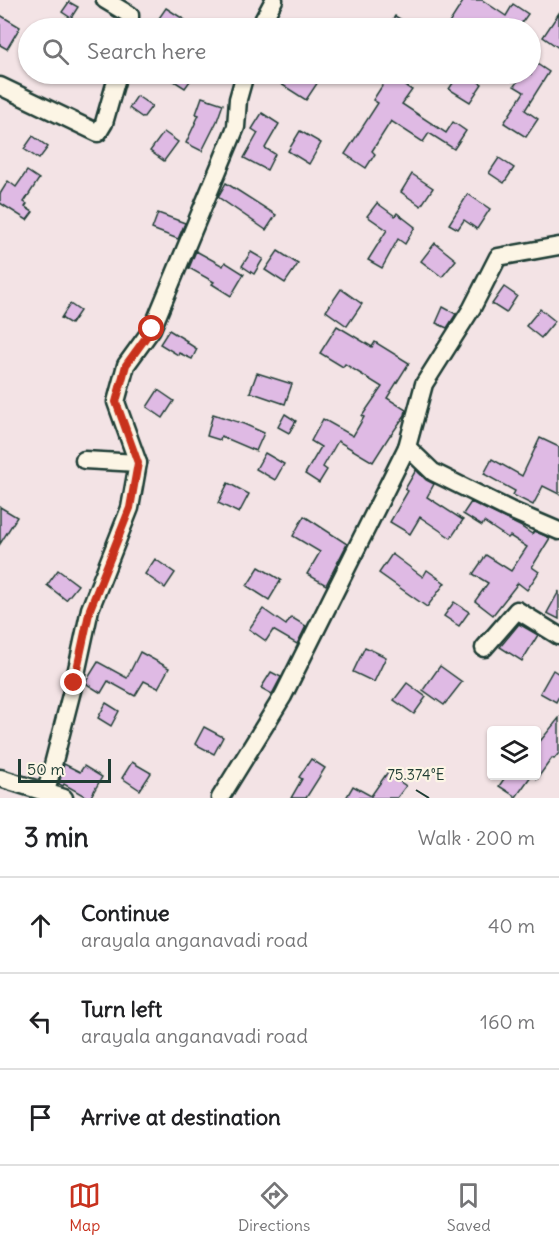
<!DOCTYPE html>
<meta charset="utf-8">
<style>
body{margin:0;font-family:Delius,sans-serif;background:#f6f6f6;color:#202124}
.controls{position:absolute;right:18px;bottom:18px;display:grid;overflow:hidden;border-radius:6px;box-shadow:0 2px 4px #0004}
.controls button{width:54px;height:54px;display:grid;place-items:center;padding:0;border:0;border-bottom:2px solid #e0e0e0;background:#fff;color:#202124;font:30px sans-serif}
.scale{position:absolute;left:18px;bottom:15px;width:93px;box-sizing:border-box;padding-left:6px;border:3px solid #1f3d34;border-top:0;font-size:16px;line-height:21px;white-space:nowrap;color:#1f3d34;-webkit-text-stroke:4px #fcf5e5;paint-order:stroke}
.stop{position:absolute;width:18px;height:18px;margin:-14px;border:4px solid #c8321e;border-radius:50%;background:#fff}
.stop.end{background:#c8321e;border-color:#fff;box-shadow:0 2px 6px #0008}
.list{margin:0;padding:0;list-style:none}
h2{display:flex;justify-content:space-between;align-items:center;height:78px;margin:0;padding:0 24px;font-size:26px}
h2 small{font-size:20px;font-weight:400;color:#757577}
.list li{display:grid;grid-template-columns:39px 1fr auto;gap:18px;align-items:center;box-sizing:border-box;height:96px;padding:0 24px;border-top:2px solid #e0e0e0}
.list b{display:block;font-size:22px;white-space:nowrap}
.list p{margin:0;font-size:20px;white-space:nowrap;color:#757577}
.list em{font-size:20px;font-style:normal;color:#757577}
.icon{flex:none;width:33px;height:33px;fill:none;stroke:currentColor;stroke-width:2;stroke-linecap:round;stroke-linejoin:round}
.map{position:relative;flex:none;width:559px;height:798px;overflow:hidden}
.search{position:absolute;background:#fff;box-shadow:0 2px 4px #0004;left:18px;right:18px;top:18px;height:66px;display:flex;align-items:center;gap:15px;box-sizing:border-box;padding:0 21px;border-radius:33px;color:#757577;font-size:22px}
.sheet{height:366px;background:#fff}
nav{display:flex;justify-content:space-around;align-items:center;box-sizing:border-box;height:84px;border-top:2px solid #e0e0e0;background:#fff;font-size:16px;color:#757577}
nav a{display:grid;justify-items:center;gap:3px}
nav .on{color:#c8321e}
.map>svg:first-child{display:block}
</style>
<div class="map">
<svg width="559" height="798" viewBox="0 0 559 798">
<rect width="100%" height="100%" fill="#f3e3e5"/>
<filter id="ink" filterUnits="userSpaceOnUse"><feTurbulence type="fractalNoise" baseFrequency=".0167" numOctaves="2"/><feDisplacementMap in="SourceGraphic" scale="12" xChannelSelector="R" yChannelSelector="G"/><feConvolveMatrix kernelMatrix="1 2 1 2 8 2 1 2 1" color-interpolation-filters="sRGB"/></filter>
<g filter="url(#ink)">
<g fill="#dfbae4" stroke="#1f3d34" stroke-width="1.5">
<path d="M464,0H482L506,16L513,4L528,14L518,28H446Z"/>
<path d="M69,2L78,7L71,18L62,12Z"/>
<path d="M166,8L185,20L180,28H162L155,24Z"/>
<path d="M559,13V48L543,37Z"/>
<path d="M0,15L20,27L7,49L0,45Z"/>
<path d="M395,16L415,28H387Z"/>
<path d="M531,60L549,72L525,110L538,119L526,137L504,123L524,92L514,86L523,74H531Z"/>
<path d="M163,74H195L185,88Z"/>
<path d="M288,74H313L320,79L306,100L281,84Z"/>
<path d="M459,74H466L482,84L470,102L449,89Z"/>
<path d="M389,75L412,90L402,104L446,133L453,122L466,131L454,149L429,133L423,142L391,121L372,151L375,154L366,168L345,154L378,103L373,100Z"/>
<path d="M137,96L152,106L143,118L129,108Z"/>
<path d="M202,97L223,104L217,121L202,151L186,143L199,115L196,114Z"/>
<path d="M262,113L279,124L265,148L275,154L267,170L244,158L258,133L252,129Z"/>
<path d="M300,131L321,143L309,164L288,151Z"/>
<path d="M164,132L178,142L164,161L150,151Z"/>
<path d="M33,136L48,147L39,159L24,149Z"/>
<path d="M499,158L514,168L504,183L489,173Z"/>
<path d="M27,171L39,179L24,202L27,204L25,207L33,212L27,220L0,203V194L8,181L16,187Z"/>
<path d="M412,174L433,188L421,206L401,192Z"/>
<path d="M226,183L276,215L266,230L218,197Z"/>
<path d="M468,194L490,209L477,229L464,220L458,229L449,224Z"/>
<path d="M377,203L395,216L397,213L415,227L405,244L398,239L382,268L368,260L387,230L367,216Z"/>
<path d="M158,213L185,223L178,239L152,229Z"/>
<path d="M435,243L456,260L442,277L421,261Z"/>
<path d="M196,251L223,266L225,262L244,274L231,296L212,284L214,282L189,268Z"/>
<path d="M278,251L298,264L285,283L265,270Z"/>
<path d="M251,252L263,259L254,274L242,266Z"/>
<path d="M504,287L517,296L506,313L492,304Z"/>
<path d="M341,289L362,304L347,326L326,311Z"/>
<path d="M70,304L80,311L71,324L61,318Z"/>
<path d="M443,307L456,314L447,328L436,323Z"/>
<path d="M540,309L555,321L541,338L526,326Z"/>
<path d="M337,326L372,347L375,342L409,363L387,398L406,410L405,415L391,435H390L373,462L338,441L323,467L327,470L319,483L305,474L321,447L311,441L323,419L353,436L364,417L362,416L382,387L345,364L343,367L320,353Z"/>
<path d="M169,330L187,341L186,342L197,349L192,359L179,353L178,355L160,344Z"/>
<path d="M257,373L292,384L285,404L250,392Z"/>
<path d="M158,390L174,401L163,418L147,407Z"/>
<path d="M213,414L244,424L264,433L256,451L221,436L220,440L207,436Z"/>
<path d="M285,414L296,421L289,433L278,427Z"/>
<path d="M540,438L559,447V494L543,486L533,505L513,495L515,491L484,474L492,459L522,476Z"/>
<path d="M265,453L284,464L275,480L256,469Z"/>
<path d="M416,470L426,480L434,484L427,497L463,520L451,538L420,517L410,534L390,522L408,491L405,489Z"/>
<path d="M228,483L249,494L239,513L218,503Z"/>
<path d="M471,502L520,526L532,534L534,531L550,538L532,567L539,572L527,590L518,583L493,615L475,601L488,583L473,574L486,555L511,571L527,547L510,536L508,538L484,522L482,526L463,514Z"/>
<path d="M0,507L17,517L0,544Z"/>
<path d="M304,516L347,544L326,585L307,574L320,552L293,536Z"/>
<path d="M392,554L423,577L427,570L445,583L427,607L379,573Z"/>
<path d="M155,559L175,573L165,588L145,574Z"/>
<path d="M259,567L281,580L269,600L247,586Z"/>
<path d="M58,570L78,585L66,600L47,585Z"/>
<path d="M559,591V619L547,613Z"/>
<path d="M454,602L469,612L459,626L444,616Z"/>
<path d="M263,609L286,625L291,617L306,626L297,644L273,630L266,641L249,629Z"/>
<path d="M519,624L538,635L522,661L500,647Z"/>
<path d="M365,647L386,657L374,682L353,672Z"/>
<path d="M140,652L169,668L158,688L144,681L135,696L108,681L101,693L85,683L98,662L127,678Z"/>
<path d="M440,666L462,682L444,705L423,690Z"/>
<path d="M553,670L559,674V696L556,702L540,693Z"/>
<path d="M271,672L281,677L272,694L261,688Z"/>
<path d="M407,683L426,697L414,714L394,700Z"/>
<path d="M106,703L119,711L111,726L98,718Z"/>
<path d="M559,718V753L554,759L552,758L537,779V745Z"/>
<path d="M204,727L223,737L214,754L195,744Z"/>
<path d="M311,759L325,768L306,798H291L302,779L299,777Z"/>
<path d="M132,762L151,773L140,790L122,778Z"/>
<path d="M64,764L80,772L84,766L102,777L90,798H88L64,784L63,786L59,784Z"/>
<path d="M387,773L406,786L397,798H346L353,786L371,796Z"/>
<path d="M506,776H531L516,797L499,786Z"/>
</g>
<g fill="none" stroke-linecap="round" stroke-linejoin="round">
<defs>
<g id="minor">
<path d="M105,0L130,15V28"/>
<path d="M259,28L274,0"/>
<path d="M0,86L98,133L104,123L118,74"/>
<path d="M559,246L498,257L472,308L424,384L407,447L433,472L510,510L559,531"/>
<path d="M84,460L138,463"/>
<path d="M484,648L517,610L559,636"/>
<path d="M0,778L64,798"/>
<path d="M46,792L74,683L90,609L130,508L138,463L116,402L126,365L152,329L236,127L238,99L245,74"/>
<path d="M220,798L283,696L407,447"/>
</g>
</defs>
<use href="#minor" stroke="#1f3d34" stroke-width="21"/>
<use href="#minor" stroke="#fcf5e5" stroke-width="16"/>
</g>
</g>
<g fill="none" stroke-linecap="round" stroke-linejoin="round" filter="url(#ink)">
<path stroke="#c8321e" stroke-width="8" d="M74,683L90,609L130,508L138,463L116,402L126,365L152,329"/>
</g>
<path fill="none" stroke="#1f3d34" stroke-width="2" d="M416,790L429,798"/>
<g font-size="15" text-anchor="middle" fill="#1f3d34" stroke="#fcf5e5" stroke-width="4.5" stroke-linejoin="round" paint-order="stroke">
<text x="416" y="780">75.374°E</text>
</g>
</svg>
<div class="controls">
<button><svg class="icon" aria-label="layers" viewBox="0 0 24 24"><path d="M12 4l9 5-9 5-9-5zM3 14l9 5 9-5"/></svg></button>
</div>
<div class="scale">50 m</div>
<div class="stop" style="left:152px;top:329px"></div>
<div class="stop end" style="left:74px;top:683px"></div>
<div class="search"><svg class="icon" aria-label="search" viewBox="0 0 24 24"><circle cx="10" cy="10" r="6"/><path d="M15 15l6 6"/></svg>Search here</div>
</div>
<section class="sheet">
<h2>3 min<small>Walk · 200 m</small></h2>
<ul class="list">
<li><svg class="icon" aria-label="ahead" viewBox="0 0 24 24"><path d="M12 20V5M6 11l6-6 6 6"/></svg><div><b>Continue</b><p>arayala anganavadi road</p></div><em>40 m</em></li>
<li><svg class="icon" aria-label="left" viewBox="0 0 24 24"><path d="M17 20v-9H6M10 6l-5 5 5 5"/></svg><div><b>Turn left</b><p>arayala anganavadi road</p></div><em>160 m</em></li>
<li><svg class="icon" aria-label="arrive" viewBox="0 0 24 24"><path d="M6 21V4h12l-3 4 3 4H6"/></svg><div><b>Arrive at destination</b></div></li>
</ul>
</section>
<nav>
<a class="on"><svg class="icon" aria-label="map" viewBox="0 0 24 24"><path d="M3 6l6-2 6 2 6-2v14l-6 2-6-2-6 2zM9 4v14M15 6v14"/></svg>Map</a>
<a><svg class="icon" aria-label="directions" viewBox="0 0 24 24"><path d="M12 3l9 9-9 9-9-9zM9 14v-3h6M13 9l2 2-2 2"/></svg>Directions</a>
<a><svg class="icon" aria-label="saved" viewBox="0 0 24 24"><path d="M7 4h10v16l-5-4-5 4z"/></svg>Saved</a>
</nav>
